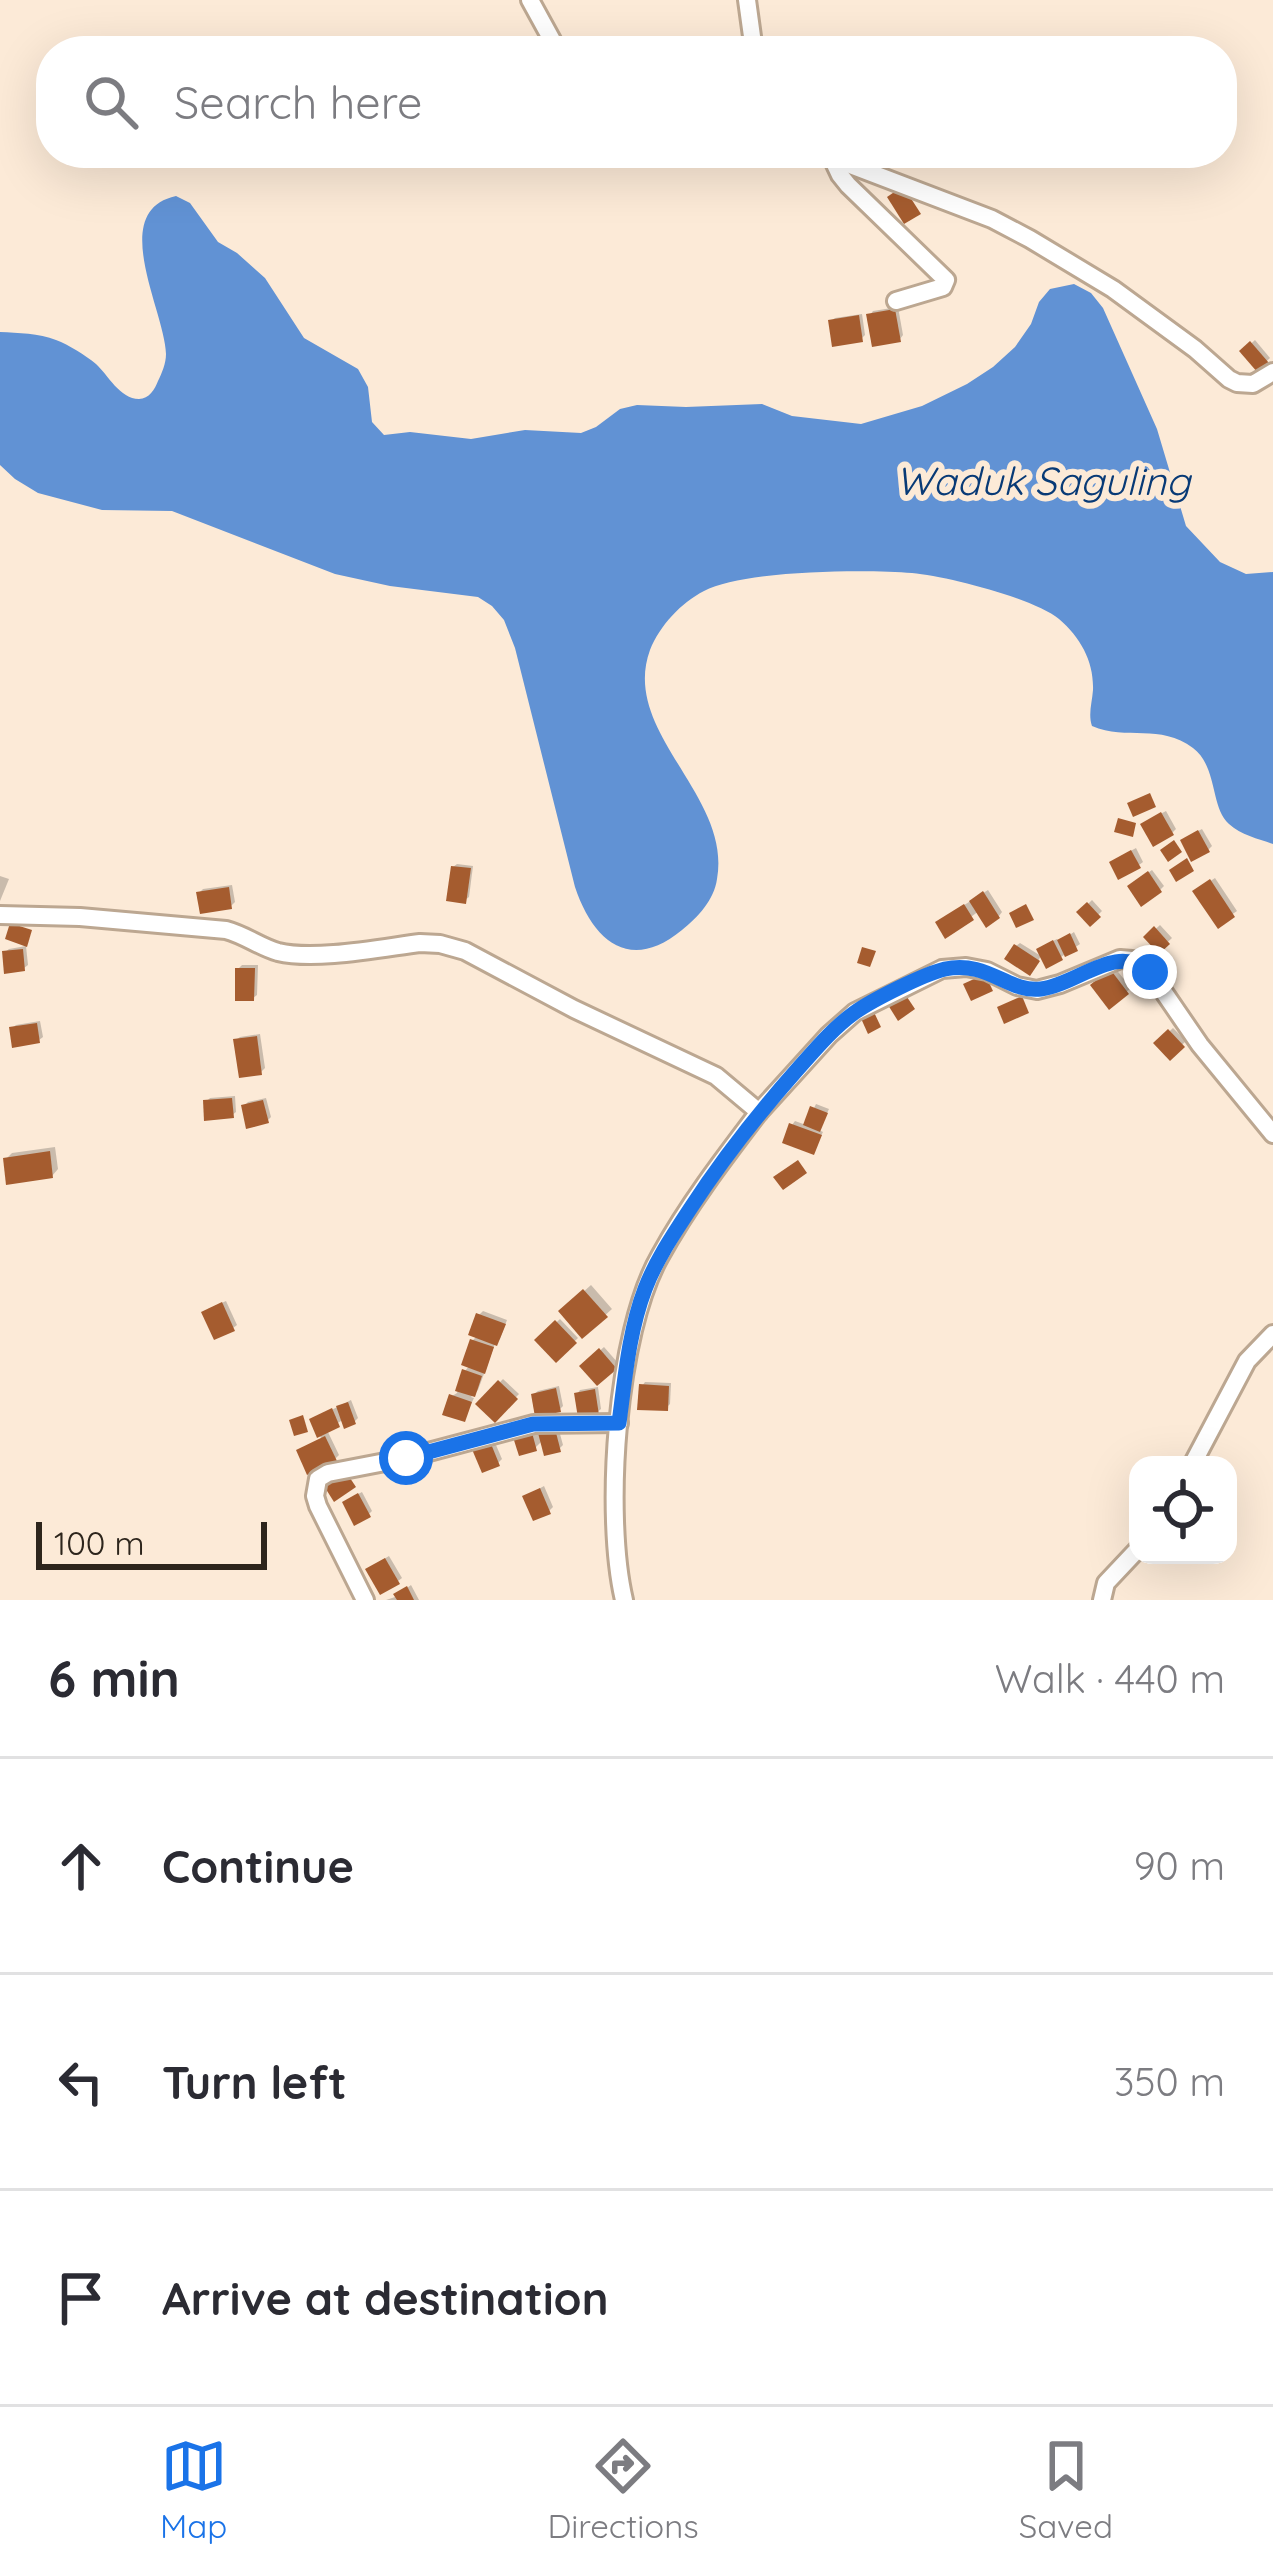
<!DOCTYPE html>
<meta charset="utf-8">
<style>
body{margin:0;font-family:Quicksand,sans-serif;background:#f7f7f7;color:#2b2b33}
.controls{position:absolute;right:36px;bottom:36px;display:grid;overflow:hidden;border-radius:24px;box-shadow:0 12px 48px #0002}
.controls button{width:108px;height:108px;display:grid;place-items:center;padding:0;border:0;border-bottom:3px solid #e1e1e2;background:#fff;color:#2b2b33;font:60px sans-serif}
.scale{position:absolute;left:36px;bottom:30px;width:231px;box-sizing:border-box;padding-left:12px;border:6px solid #2d251c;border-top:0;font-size:33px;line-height:42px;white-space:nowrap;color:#2d251c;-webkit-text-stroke:9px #fcead7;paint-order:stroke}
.stop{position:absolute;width:36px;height:36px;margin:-27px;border:9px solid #1a73e8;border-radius:50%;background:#fff}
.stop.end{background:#1a73e8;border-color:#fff;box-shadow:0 3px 12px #0008}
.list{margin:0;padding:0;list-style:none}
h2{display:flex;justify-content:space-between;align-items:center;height:156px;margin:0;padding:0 48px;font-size:51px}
h2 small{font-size:39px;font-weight:400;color:#7c7c81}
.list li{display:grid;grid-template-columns:78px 1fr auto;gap:36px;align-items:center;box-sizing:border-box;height:216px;padding:0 48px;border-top:3px solid #e1e1e2}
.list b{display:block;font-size:45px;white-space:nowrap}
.list em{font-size:39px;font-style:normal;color:#7c7c81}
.icon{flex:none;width:66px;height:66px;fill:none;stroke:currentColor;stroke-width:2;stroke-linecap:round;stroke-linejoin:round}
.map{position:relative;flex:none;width:1273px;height:1600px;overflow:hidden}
.search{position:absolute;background:#fff;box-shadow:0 12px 48px #0002;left:36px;right:36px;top:36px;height:132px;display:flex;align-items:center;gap:30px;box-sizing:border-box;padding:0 42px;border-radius:48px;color:#7c7c81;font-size:45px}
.sheet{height:804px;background:#fff}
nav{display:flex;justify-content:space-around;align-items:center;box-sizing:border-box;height:168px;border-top:3px solid #e1e1e2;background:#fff;font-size:33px;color:#7c7c81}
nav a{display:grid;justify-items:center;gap:6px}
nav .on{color:#1a73e8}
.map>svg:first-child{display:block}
</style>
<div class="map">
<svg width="1273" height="1600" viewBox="0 0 1273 1600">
<rect width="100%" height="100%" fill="#fcead7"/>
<path fill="#6192d4" d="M176,196L190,203L218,242L237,253L265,278L304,338L358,369L368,387L372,422L384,435L410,432L471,439L525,430L581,433L596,427L620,409L637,405L686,407L762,404L792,416L861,424L922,406L967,384L993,367L1015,347L1031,324L1039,302L1050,289L1074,284L1091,293L1103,308L1157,429L1186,526L1220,562L1246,574L1273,572V844C1259,839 1241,835 1229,824C1210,807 1218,767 1193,748C1160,723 1127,741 1092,726C1088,714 1092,703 1093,690C1094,662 1081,638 1059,619C1033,598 946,576 912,573C866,569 743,570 704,591C681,603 660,625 650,650C620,732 732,795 717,879C714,900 698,917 682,930C630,973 593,941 575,887L515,648L504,620L492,606L478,597L390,586L335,574L172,511L102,510L38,493L15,479L0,465V332C18,333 39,333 56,340C69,345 85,355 96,364C108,375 120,399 139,399C149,399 155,389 158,381C162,373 166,363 166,354C165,311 107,211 176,196Z"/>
<g fill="#0003">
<path d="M805,42L814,43L813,51H801Z"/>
<path d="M898,307L903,335L900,339L870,315L873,311Z"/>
<path d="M862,314L865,335L861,339L831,321L835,318Z"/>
<path d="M1255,340L1270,358L1258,369L1243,351Z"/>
<path d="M1166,811L1176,829L1172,833L1147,821Z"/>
<path d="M1202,829L1212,846L1208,850L1187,837Z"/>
<path d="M1136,848L1143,862L1139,865L1116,859Z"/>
<path d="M457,864L473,866L469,897L465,900L453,867Z"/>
<path d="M1152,870L1164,886L1160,890L1134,883Z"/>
<path d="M0,876L9,879L0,901Z"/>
<path d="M1215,878L1237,911L1218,924L1200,888Z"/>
<path d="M232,885L235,902L231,906L199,893L203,889Z"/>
<path d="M988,890L1002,912L999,916L979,911L946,935L942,919Z"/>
<path d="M1092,900L1102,911L1090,923L1080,912Z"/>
<path d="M1160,925L1172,938L1159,950L1147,937Z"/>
<path d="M1074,932L1080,944L1061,957L1043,946L1057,939L1059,942Z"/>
<path d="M1020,943L1041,956L1033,969L1016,946Z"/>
<path d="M26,946L28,965L24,968L5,952L9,949Z"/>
<path d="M242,965H258L257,995L253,998L238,969Z"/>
<path d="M1115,968L1131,988L1110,1006L1094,985Z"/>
<path d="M40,1021L43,1037L39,1040L12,1028L16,1025Z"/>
<path d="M1173,1028L1186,1041L1170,1056L1157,1043Z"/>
<path d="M260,1034L265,1068L261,1072L236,1040L240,1037Z"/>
<path d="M235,1096L236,1112L232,1115L206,1102L210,1098Z"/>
<path d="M266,1098L271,1117L267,1121L244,1106L248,1102Z"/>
<path d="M816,1104L829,1109L819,1130L823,1132L813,1152L792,1125L795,1121L806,1125Z"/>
<path d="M55,1147L58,1169L52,1176L6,1159L12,1153Z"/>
<path d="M591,1285L612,1309L583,1335L562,1311Z"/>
<path d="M226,1301L237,1325L233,1328L208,1309Z"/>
<path d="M483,1311L507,1320L500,1339L495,1344L478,1390L471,1397L474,1398L464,1419L452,1396L457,1393L465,1371L470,1365L472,1341L478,1335L479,1315Z"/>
<path d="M560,1319L578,1338L556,1359L538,1340Z"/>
<path d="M604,1347L618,1363L597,1382L583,1366Z"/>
<path d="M503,1379L519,1394L495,1419L479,1404Z"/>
<path d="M645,1382L671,1383L670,1404L666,1408L642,1386Z"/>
<path d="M559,1386L563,1406L559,1410L534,1394L538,1391Z"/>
<path d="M598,1387L601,1409L597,1412L577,1394L580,1390Z"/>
<path d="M351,1400L358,1418L354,1422L344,1419L327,1430L339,1455L335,1459L321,1438L312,1420Z"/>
<path d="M557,1423L563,1445L559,1449L543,1440L535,1448L521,1452L534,1427L536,1434L544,1426Z"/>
<path d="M493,1438L502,1459L498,1463L475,1448Z"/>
<path d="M544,1486L553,1507L549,1511L526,1496Z"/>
<path d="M362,1492L372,1511L369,1514L349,1499Z"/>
<path d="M389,1556L402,1578L398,1581L372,1566Z"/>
<path d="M411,1585L419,1600H386L395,1597Z"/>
</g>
<g fill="#a55c2f">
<path d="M903,186L921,214L904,224L887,197Z"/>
<path d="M895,309L901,342L872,347L866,314Z"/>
<path d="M859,315L863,342L832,347L828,320Z"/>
<path d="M1250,341L1269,363L1258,373L1239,351Z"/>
<path d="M1150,793L1156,807L1133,817L1127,803Z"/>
<path d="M1161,812L1174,835L1153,847L1140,824Z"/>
<path d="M1118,818L1136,823L1133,837L1114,832Z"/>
<path d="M1198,830L1210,852L1191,862L1180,840Z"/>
<path d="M1174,840L1182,852L1168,862L1160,850Z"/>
<path d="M1131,850L1141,868L1118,880L1109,862Z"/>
<path d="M1187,858L1194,871L1176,882L1169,870Z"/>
<path d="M451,866L471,868L466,904L446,901Z"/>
<path d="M1148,871L1162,892L1141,907L1127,886Z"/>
<path d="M1210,879L1235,917L1218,929L1192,891Z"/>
<path d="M229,887L232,909L200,914L196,892Z"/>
<path d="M983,891L1000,918L986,928L969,901Z"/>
<path d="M1087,902L1101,917L1090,927L1076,912Z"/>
<path d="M964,904L974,920L945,939L935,922Z"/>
<path d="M1026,904L1034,920L1016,928L1009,913Z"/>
<path d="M10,923L32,930L27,947L5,939Z"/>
<path d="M1154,926L1170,944L1159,954L1143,937Z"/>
<path d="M1070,933L1078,951L1065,957L1057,940Z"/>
<path d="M1053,940L1063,960L1046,969L1036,949Z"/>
<path d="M1014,944L1040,961L1030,976L1004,959Z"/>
<path d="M862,947L876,951L870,967L857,963Z"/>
<path d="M23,949L25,971L4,974L2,951Z"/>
<path d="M235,968H255L254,1001H235Z"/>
<path d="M1110,969L1129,994L1109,1010L1090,985Z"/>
<path d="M985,974L993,991L971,1001L963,984Z"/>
<path d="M905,994L915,1009L898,1021L888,1005Z"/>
<path d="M1022,996L1029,1013L1004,1024L997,1007Z"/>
<path d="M872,1008L881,1027L868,1034L859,1014Z"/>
<path d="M37,1023L40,1043L12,1048L9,1027Z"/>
<path d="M1168,1029L1185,1047L1170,1061L1153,1043Z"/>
<path d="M257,1036L262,1075L239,1078L233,1039Z"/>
<path d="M232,1098L234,1118L204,1121L203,1100Z"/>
<path d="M263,1100L269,1123L246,1129L241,1105Z"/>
<path d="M810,1106L828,1113L820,1132L803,1125Z"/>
<path d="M789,1123L822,1135L814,1155L782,1143Z"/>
<path d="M50,1151L53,1178L6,1185L3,1158Z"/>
<path d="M798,1160L807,1173L783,1190L773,1177Z"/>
<path d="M583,1289L608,1317L582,1339L558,1311Z"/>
<path d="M222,1302L235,1331L214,1340L201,1312Z"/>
<path d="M476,1313L506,1324L497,1346L468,1335Z"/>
<path d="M555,1320L577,1343L556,1363L534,1340Z"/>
<path d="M470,1339L494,1347L485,1374L461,1365Z"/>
<path d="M599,1348L617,1369L597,1386L579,1366Z"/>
<path d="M462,1369L482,1376L475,1397L455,1391Z"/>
<path d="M498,1380L518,1399L495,1423L475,1404Z"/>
<path d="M639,1384L669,1386L668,1411L637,1410Z"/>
<path d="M556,1388L561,1412L535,1417L531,1394Z"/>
<path d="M595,1389L599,1415L578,1418L574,1393Z"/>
<path d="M449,1394L472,1402L465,1422L442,1415Z"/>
<path d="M348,1402L356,1424L344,1429L336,1406Z"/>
<path d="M332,1408L340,1427L317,1438L309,1419Z"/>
<path d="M303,1415L308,1432L294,1436L289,1420Z"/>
<path d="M554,1425L561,1452L544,1456L537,1429Z"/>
<path d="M531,1429L537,1451L519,1456L512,1434Z"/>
<path d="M325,1436L337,1461L307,1475L296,1450Z"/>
<path d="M489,1439L500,1466L482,1473L471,1447Z"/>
<path d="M346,1472L356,1487L334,1502L324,1486Z"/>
<path d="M540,1488L551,1514L533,1521L522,1496Z"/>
<path d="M358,1493L371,1517L354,1526L342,1502Z"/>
<path d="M385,1558L400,1584L380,1595L365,1569Z"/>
<path d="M407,1586L414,1600H397L393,1594Z"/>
</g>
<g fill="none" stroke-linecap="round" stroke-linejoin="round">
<defs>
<g id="minor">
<path d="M530,0L558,51"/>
<path d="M747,0L754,51"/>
<path d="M819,153L992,219L1030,239L1113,289L1195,349L1229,379L1237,383L1253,384L1273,372"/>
<path d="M832,158L840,175L848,185L946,280L943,287L896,301"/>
<path d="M0,915L80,917L226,930C245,935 260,947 278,952C315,961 381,948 420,943L440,944L465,951L574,1009L716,1076L759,1112C724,1158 688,1205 660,1256C616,1333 604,1515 624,1600"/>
<path d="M759,1112L829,1035L855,1012L942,969L966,967L987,971L1017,986L1037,990L1060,984L1120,959L1132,960L1150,972L1200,1045L1273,1134"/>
<path d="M1192,1465L1247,1361L1273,1334"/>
<path d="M365,1600L318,1506L315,1496L318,1479L328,1473L406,1458L534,1424L619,1423"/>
<path d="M1102,1600L1106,1583L1138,1549"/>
</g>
</defs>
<use href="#minor" stroke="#bca791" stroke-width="22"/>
<use href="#minor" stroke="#fff" stroke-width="16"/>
</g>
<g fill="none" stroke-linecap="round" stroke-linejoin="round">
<path stroke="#1a73e8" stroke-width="15" d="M406,1458L533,1424L619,1423C625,1378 629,1331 645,1289C656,1260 673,1235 690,1209C722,1160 757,1115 796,1071C814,1051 832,1029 854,1013C872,1000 924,974 945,969C988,960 1008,993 1041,989C1079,984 1116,942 1150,972"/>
</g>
<g text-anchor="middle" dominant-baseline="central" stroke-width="12" stroke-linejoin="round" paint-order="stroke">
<g font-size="39" font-style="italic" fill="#083a76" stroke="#fcead7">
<text x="1043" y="480">Waduk Saguling</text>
</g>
</g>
</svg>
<div class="controls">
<button><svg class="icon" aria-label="locate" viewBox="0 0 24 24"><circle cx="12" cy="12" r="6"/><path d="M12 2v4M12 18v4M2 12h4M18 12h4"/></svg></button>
</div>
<div class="scale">100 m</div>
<div class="stop" style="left:406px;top:1458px"></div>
<div class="stop end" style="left:1150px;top:972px"></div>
<div class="search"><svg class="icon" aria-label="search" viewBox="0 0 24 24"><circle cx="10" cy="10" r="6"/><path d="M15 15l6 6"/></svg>Search here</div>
</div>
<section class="sheet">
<h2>6 min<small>Walk · 440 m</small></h2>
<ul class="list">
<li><svg class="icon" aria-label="ahead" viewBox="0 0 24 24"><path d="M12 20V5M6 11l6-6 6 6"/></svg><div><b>Continue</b></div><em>90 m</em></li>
<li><svg class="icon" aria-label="left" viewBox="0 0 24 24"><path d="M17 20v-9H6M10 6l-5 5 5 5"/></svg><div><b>Turn left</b></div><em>350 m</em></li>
<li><svg class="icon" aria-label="arrive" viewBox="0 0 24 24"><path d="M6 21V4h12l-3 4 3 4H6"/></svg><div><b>Arrive at destination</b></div></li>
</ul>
</section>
<nav>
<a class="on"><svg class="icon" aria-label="map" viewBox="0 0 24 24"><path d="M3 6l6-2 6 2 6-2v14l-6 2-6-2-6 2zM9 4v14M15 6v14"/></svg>Map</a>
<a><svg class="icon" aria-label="directions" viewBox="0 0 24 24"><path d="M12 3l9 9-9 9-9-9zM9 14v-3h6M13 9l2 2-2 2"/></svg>Directions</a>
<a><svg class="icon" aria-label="saved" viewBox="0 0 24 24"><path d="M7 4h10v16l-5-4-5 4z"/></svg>Saved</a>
</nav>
